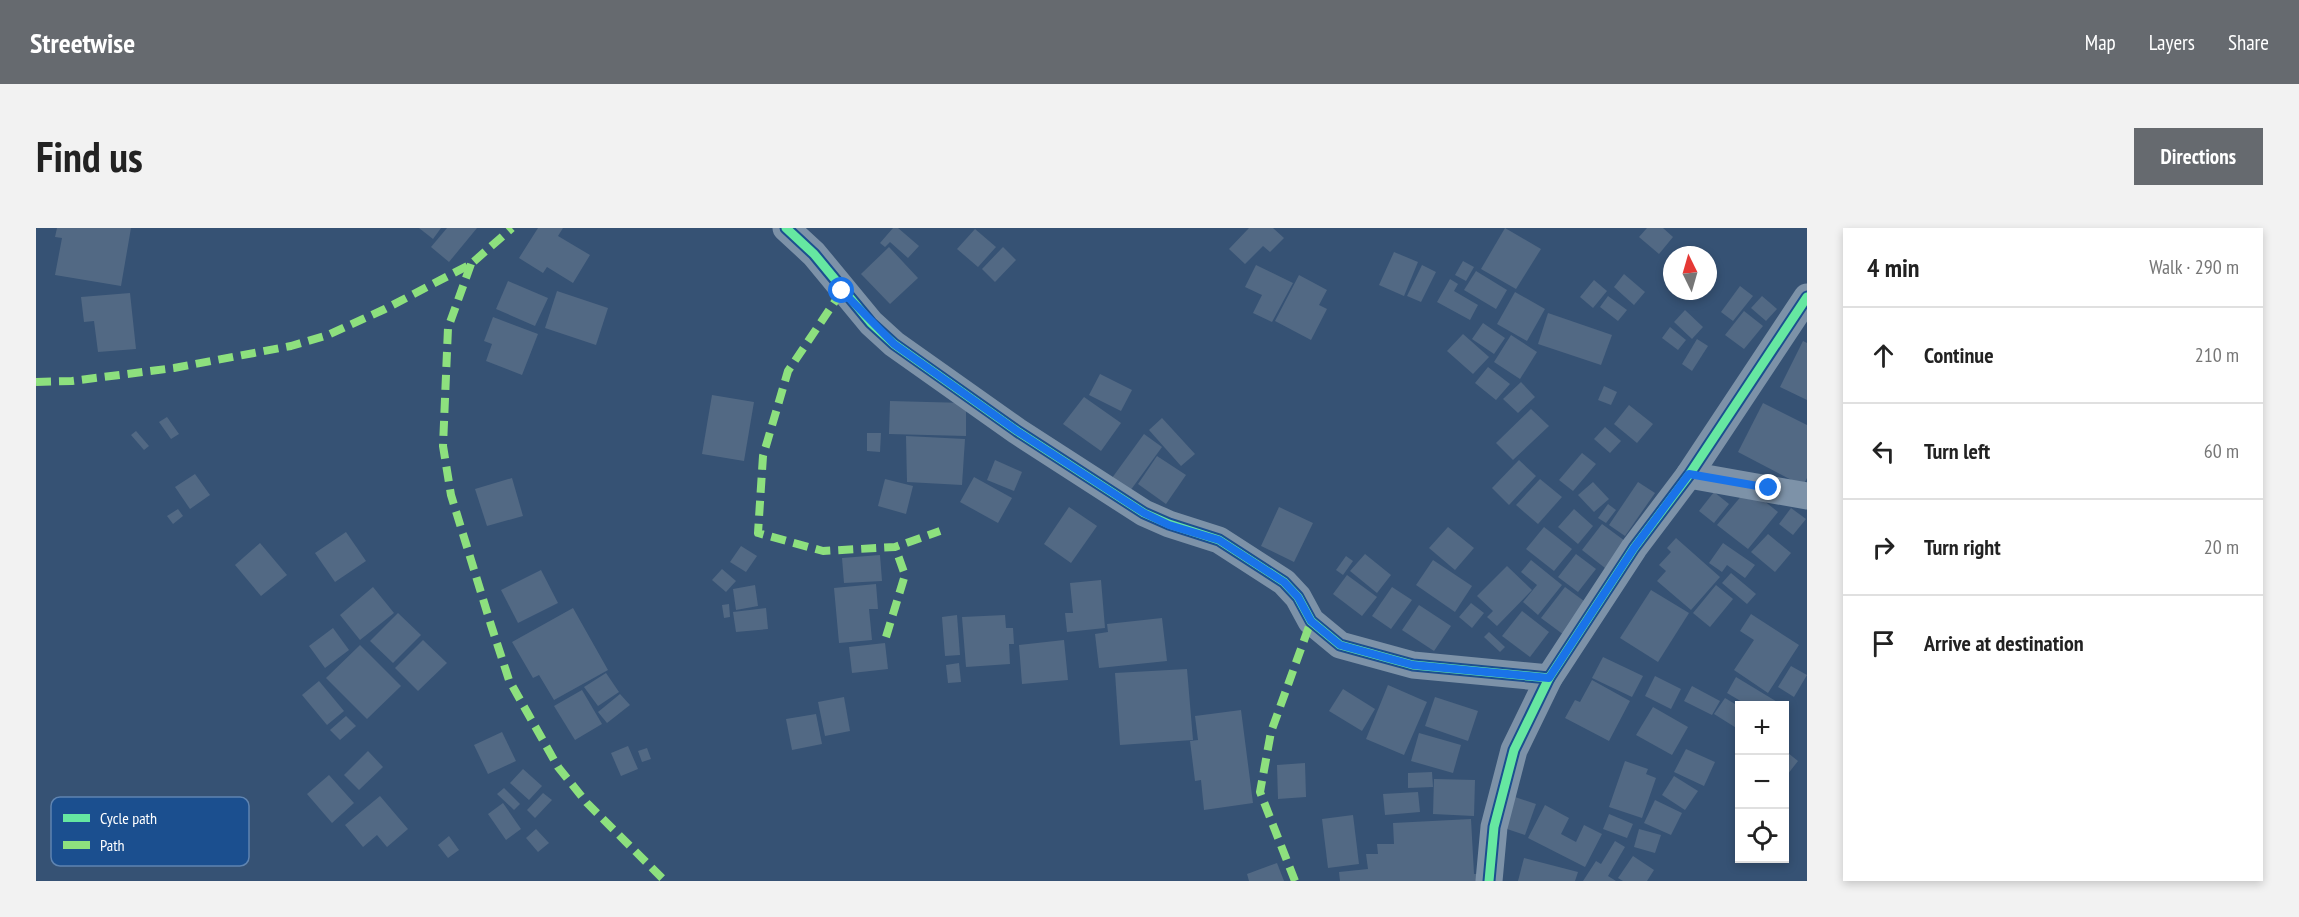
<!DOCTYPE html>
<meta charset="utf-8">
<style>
body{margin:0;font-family:"PT Sans Narrow",sans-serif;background:#f2f2f2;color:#222}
.controls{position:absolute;right:18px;bottom:18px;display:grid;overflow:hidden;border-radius:0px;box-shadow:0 3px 9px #0003}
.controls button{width:54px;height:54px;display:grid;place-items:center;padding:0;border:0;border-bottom:2px solid #e0e0e0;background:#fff;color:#222;font:30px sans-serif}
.compass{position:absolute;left:1627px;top:18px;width:54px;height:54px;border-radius:50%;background:#fff;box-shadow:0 3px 9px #0003;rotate:355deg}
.stop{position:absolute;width:18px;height:18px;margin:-14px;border:4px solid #1a73e8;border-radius:50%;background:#fff}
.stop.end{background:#1a73e8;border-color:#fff;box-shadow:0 2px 6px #0008}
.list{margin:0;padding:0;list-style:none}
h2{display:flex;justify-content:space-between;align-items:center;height:78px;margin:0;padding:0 24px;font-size:26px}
h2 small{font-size:20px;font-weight:400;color:#767676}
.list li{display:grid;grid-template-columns:39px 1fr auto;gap:18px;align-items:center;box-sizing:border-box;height:96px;padding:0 24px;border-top:2px solid #e0e0e0}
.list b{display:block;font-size:22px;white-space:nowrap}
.list em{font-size:20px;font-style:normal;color:#767676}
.icon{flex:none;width:33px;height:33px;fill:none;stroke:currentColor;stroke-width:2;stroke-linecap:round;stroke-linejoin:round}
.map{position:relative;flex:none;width:1771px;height:653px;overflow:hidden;border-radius:0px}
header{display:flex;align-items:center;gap:36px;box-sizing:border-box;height:84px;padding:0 30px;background:#666a6f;color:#fff}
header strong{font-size:28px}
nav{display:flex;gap:33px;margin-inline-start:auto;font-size:21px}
.intro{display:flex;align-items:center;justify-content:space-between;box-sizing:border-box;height:144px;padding:0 36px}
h1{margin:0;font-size:42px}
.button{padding:15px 27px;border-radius:0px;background:#666a6f;color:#fff;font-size:21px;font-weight:700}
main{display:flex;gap:36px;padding:0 36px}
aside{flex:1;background:#fff;border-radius:0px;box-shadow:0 3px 9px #0003}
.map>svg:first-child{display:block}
</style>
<header>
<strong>Streetwise</strong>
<nav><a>Map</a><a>Layers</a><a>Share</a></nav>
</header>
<div class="intro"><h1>Find us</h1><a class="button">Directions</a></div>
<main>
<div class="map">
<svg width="1771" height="653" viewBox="0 0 1771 653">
<rect width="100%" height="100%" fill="#365274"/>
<g fill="#526984">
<path d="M21,0H95L85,58L19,47L26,10L19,9Z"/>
<path d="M383,0H405L397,11Z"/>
<path d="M411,0H441L413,34L395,19Z"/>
<path d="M502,0H527L522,8L554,27L537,55L511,39L507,45L483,30Z"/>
<path d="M857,0H862L883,18L872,30L854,14L849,19L844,15Z"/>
<path d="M1213,0H1237L1248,10L1234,24L1227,18L1209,36L1193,21Z"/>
<path d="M1469,0L1505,21L1480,61L1445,41Z"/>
<path d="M1611,0H1627L1637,9L1623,26L1603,9Z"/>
<path d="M939,1L960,19L942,39L921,21Z"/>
<path d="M853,19L882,50L854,76L825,46Z"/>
<path d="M967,19L980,32L959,54L946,41Z"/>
<path d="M1358,24L1382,34L1368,68L1343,57Z"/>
<path d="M1427,33L1438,39L1430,53L1419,47Z"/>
<path d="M1220,37L1257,55L1236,94L1217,85L1226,67L1209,59Z"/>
<path d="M1386,37L1400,44L1385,74L1371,68Z"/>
<path d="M1440,43L1471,62L1460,81L1428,62Z"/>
<path d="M1588,46L1609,64L1598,77L1578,59Z"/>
<path d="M1263,47L1291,62L1283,77L1291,81L1275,112L1239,93Z"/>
<path d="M1414,51L1422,56L1418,63L1442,77L1434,92L1401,74Z"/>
<path d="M1558,52L1571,63L1557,80L1544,69Z"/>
<path d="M472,53L512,70L499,98L460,81Z"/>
<path d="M1704,58L1717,68L1697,93L1685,84Z"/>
<path d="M521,63L572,80L560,117L509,100Z"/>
<path d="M1479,64L1509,81L1491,113L1461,96Z"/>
<path d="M94,65L100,121L62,124L58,93L48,94L45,69Z"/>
<path d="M1572,68L1591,82L1582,93L1564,79Z"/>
<path d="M1726,68L1741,81L1730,93L1715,80Z"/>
<path d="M1649,82L1667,99L1656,111L1638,94Z"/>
<path d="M1708,83L1727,98L1708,121L1689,107Z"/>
<path d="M1512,85L1576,107L1565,137L1502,116Z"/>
<path d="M457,89L502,106L486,147L450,133L456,116L448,113Z"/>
<path d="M1447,95L1469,110L1458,126L1436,111Z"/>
<path d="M1634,99L1650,112L1642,122L1626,110Z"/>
<path d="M1427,106L1453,129L1437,146L1411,123Z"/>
<path d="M1475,107L1501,124L1484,151L1458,134Z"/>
<path d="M1661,111L1672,118L1656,143L1646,136Z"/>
<path d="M1767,113L1771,115V172L1744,159Z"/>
<path d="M1452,139L1474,156L1460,172L1439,155Z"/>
<path d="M1064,146L1096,162L1085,183L1053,167Z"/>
<path d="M1485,154L1499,169L1482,185L1467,171Z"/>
<path d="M1568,158L1581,164L1575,177L1562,172Z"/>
<path d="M676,167L718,174L708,233L666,226Z"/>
<path d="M1048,169L1085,195L1065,223L1027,196Z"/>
<path d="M854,173L930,175V208L853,206Z"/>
<path d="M1727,175L1771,197V250L1767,258L1702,224Z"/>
<path d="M1593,177L1617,196L1601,215L1578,196Z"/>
<path d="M1495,181L1513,198L1477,232L1460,215Z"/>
<path d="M131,189L143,206L135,211L123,194Z"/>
<path d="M1126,190L1159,226L1145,238L1113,202Z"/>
<path d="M1569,199L1585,213L1574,225L1558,211Z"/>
<path d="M100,203L113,218L108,222L95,207Z"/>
<path d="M831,205H845L844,224L831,223Z"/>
<path d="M1108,206L1126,219L1094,263L1076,250Z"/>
<path d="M870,208L929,211L926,257L871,254Z"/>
<path d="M1546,225L1560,236L1537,263L1523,252Z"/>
<path d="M1121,228L1150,247L1130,276L1102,256Z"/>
<path d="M959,232L986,244L978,263L951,252Z"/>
<path d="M1483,232L1500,248L1473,277L1456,260Z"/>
<path d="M159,246L174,267L154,281L139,259Z"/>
<path d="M938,249L976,270L962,295L924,274Z"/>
<path d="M476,250L487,288L451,298L439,261Z"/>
<path d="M849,251L877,258L870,286L842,278Z"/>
<path d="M1504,251L1526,269L1502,296L1480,277Z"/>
<path d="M1557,254L1573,271L1558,284L1542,267Z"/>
<path d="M1602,254L1619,265L1589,308L1573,297Z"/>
<path d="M1712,260L1742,284L1712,321L1681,297Z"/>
<path d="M1678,264L1693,276L1678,295L1663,283Z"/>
<path d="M1572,276L1580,282L1570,295L1562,290Z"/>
<path d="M1033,279L1061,298L1035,335L1008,316Z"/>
<path d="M1243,279L1277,295L1258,334L1225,318Z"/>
<path d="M1755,280L1770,291L1757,307L1743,296Z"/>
<path d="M142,281L147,288L137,296L131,288Z"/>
<path d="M1538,281L1557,298L1542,316L1522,299Z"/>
<path d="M1566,296L1589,313L1569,340L1546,322Z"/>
<path d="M1412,299L1438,320L1419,342L1393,320Z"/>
<path d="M1508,299L1536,321L1518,343L1490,321Z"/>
<path d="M310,304L330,333L299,354L279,325Z"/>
<path d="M1732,306L1755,325L1739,344L1715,324Z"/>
<path d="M1640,310L1684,349L1655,382L1621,353L1630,343L1623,337L1635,324L1631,320Z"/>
<path d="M224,315L251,347L225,368L199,337Z"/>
<path d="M1687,315L1719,337L1709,350L1691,337L1686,344L1673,335Z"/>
<path d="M705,318L721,328L710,344L694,334Z"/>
<path d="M1329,326L1355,347L1341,365L1314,343Z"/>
<path d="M1540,326L1560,341L1542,364L1522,349Z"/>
<path d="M844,327L846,353L808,355L806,330Z"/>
<path d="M1310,328L1317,333L1307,347L1300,342Z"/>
<path d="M1397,332L1436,358L1419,384L1380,357Z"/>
<path d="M1495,332L1526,357L1502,387L1487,374L1501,357L1485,344Z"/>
<path d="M1471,338L1496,362L1461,398L1451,389L1457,383L1441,368Z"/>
<path d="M686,341L700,353L690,364L676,352Z"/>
<path d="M505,342L522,375L482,395L465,362Z"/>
<path d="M1695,345L1720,366L1711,376L1686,355Z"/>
<path d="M1311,347L1341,369L1326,388L1297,366Z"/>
<path d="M1065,352L1069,400L1031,404L1029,385H1037L1034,355Z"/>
<path d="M840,356L842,381H833L836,412L803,415L798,360Z"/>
<path d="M719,357L722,378L700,382L697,361Z"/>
<path d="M1680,357L1697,371L1674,399L1657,385Z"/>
<path d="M337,359L358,385L324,412L304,387Z"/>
<path d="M1356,359L1376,372L1355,401L1336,388Z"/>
<path d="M1529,359L1552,376L1528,407L1505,390Z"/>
<path d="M1615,362L1653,385L1622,434L1584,410Z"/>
<path d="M1435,375L1448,385L1436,400L1423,389Z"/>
<path d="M693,376L694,389L688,390L686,377Z"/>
<path d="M1383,377L1415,398L1398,423L1366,402Z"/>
<path d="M537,380L572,442L518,472L503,447L497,450L476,414Z"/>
<path d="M730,380L732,401L700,404L697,384Z"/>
<path d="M1486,383L1513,404L1494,429L1466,408Z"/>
<path d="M362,385L385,407L357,435L334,413Z"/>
<path d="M1715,386L1763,417L1732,465L1698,442L1718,412L1704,403Z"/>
<path d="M921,387L924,427L909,428L906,389Z"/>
<path d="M969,387L970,400H977L978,416H973L974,436L930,439L926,389Z"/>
<path d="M1126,390L1131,433L1063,440L1059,406L1072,404L1071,396Z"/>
<path d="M297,400L313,422L289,440L273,418Z"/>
<path d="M1453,404L1469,419L1464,424L1448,409Z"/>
<path d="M387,412L411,435L382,463L359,440Z"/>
<path d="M1028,412L1032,452L986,456L983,417Z"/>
<path d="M849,415L852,441L816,445L813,419Z"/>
<path d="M324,417L365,458L331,491L290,450Z"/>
<path d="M1567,429L1607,448L1596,469L1556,450Z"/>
<path d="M923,435L925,454L912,455L910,437Z"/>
<path d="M1755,438L1771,447L1758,469L1742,459Z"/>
<path d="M1151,441L1157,512L1084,517L1079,445Z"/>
<path d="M570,445L583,464L562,478L548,459Z"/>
<path d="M1619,448L1645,461L1635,481L1609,468Z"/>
<path d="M1700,449L1743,475L1741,478H1713L1691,465Z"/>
<path d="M1556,452L1594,473L1573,513L1529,490L1539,472L1544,474Z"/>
<path d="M283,453L308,483L291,497L266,467Z"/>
<path d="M1352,457L1391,474L1368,527L1330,511Z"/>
<path d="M1656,458L1684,473L1676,487L1648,473Z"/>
<path d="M1307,461L1339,481L1326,503L1293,483Z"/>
<path d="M546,462L566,496L539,512L518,478Z"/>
<path d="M584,466L594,477L571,495L562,484Z"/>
<path d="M808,469L814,503L789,508L782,474Z"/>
<path d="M1399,469L1442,483L1432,513L1389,498Z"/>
<path d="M1689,470L1704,479L1702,501L1678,486Z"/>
<path d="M1617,479L1652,499L1636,527L1600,507Z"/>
<path d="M1205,482L1217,575L1168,582L1165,552L1159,553L1154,513L1162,512L1159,488Z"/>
<path d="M780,486L786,516L756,522L750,491Z"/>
<path d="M310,488L320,498L304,512L294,502Z"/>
<path d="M466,504L480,533L452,546L438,517Z"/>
<path d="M1383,505L1425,517L1417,545L1375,533Z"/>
<path d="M592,518L602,541L585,548L575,525Z"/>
<path d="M611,520L615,531L606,534L602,523Z"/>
<path d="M1650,521L1679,534L1668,558L1638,544Z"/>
<path d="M332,523L347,539L323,562L308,547Z"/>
<path d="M1752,525L1762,533L1748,551V529Z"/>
<path d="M1589,533L1612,541L1610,546L1620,550L1606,590L1573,579Z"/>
<path d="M1269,535L1270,569L1242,571L1241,537Z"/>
<path d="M487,541L506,558L493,572L474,555Z"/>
<path d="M1396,544L1397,559L1372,560V545Z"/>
<path d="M293,547L318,575L296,595L271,566Z"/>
<path d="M1638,548L1662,563L1649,582L1626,567Z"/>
<path d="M1398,551L1439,552L1438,588L1397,586Z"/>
<path d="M468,560L484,576L478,582L461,566Z"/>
<path d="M1382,564L1384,584L1349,587L1347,566Z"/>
<path d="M507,565L516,572L499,590L491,582Z"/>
<path d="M344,568L372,601L351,619L341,607L327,619L309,597Z"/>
<path d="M1479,569L1500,576L1489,607L1468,600Z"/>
<path d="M1619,572L1646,585L1635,607L1608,595Z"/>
<path d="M467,575L485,601L470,612L452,586Z"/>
<path d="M1509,577L1533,590L1525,606L1540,614L1548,597L1566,606L1549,639L1492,610Z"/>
<path d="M1573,586L1597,596L1591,610L1567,601Z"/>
<path d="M1317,587L1323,636L1292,640L1286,591Z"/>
<path d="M1435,591L1438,646H1446L1447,653H1304L1303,644L1332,641L1330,626H1342L1341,616H1358L1357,595Z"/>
<path d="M500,601L513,615L502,624L490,610Z"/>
<path d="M1603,601L1625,607L1619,625L1598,619Z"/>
<path d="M413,608L423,622L412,630L402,617Z"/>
<path d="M1579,613L1589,619L1572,648L1580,653H1547L1560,633L1565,636Z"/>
<path d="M1597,628L1618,642L1611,653H1587L1582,650Z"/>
<path d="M1488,630L1542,644L1539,653H1482Z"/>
<path d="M1241,635L1248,653H1213L1211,646Z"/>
</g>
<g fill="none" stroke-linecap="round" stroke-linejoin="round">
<g stroke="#7d92a8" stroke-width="27">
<path d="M750,0L778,26L835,95L858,116L981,203L1108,285L1133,296L1183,312L1248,354L1262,369L1275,393L1304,417L1377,437L1513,450"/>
<path d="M1653,247L1771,268"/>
<path d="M1453,653L1458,599L1478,522L1513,450L1598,320L1653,247L1771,69"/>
</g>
<g stroke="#8de07e" stroke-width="8" stroke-dasharray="15 8" stroke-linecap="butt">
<path d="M435,36L412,100L407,218L415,267L455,397L473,452L522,539L551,575L629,653"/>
<path d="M806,63L752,143L727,228L722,305L787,323L859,319L904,303"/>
<path d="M0,154L36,153L138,140L255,118L292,107L349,81L435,36L476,0"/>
<path d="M850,409L869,347L859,319"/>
<path d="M1259,653L1224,564L1235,504L1275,393"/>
</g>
<defs>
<g id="cycleway">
<path d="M750,0L778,26L835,95L858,116L981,203L1108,285L1133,296L1183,312L1248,354L1262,369L1275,393L1304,417L1377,437L1513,450"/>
<path d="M1453,653L1458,599L1478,522L1513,450L1598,320L1653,247L1771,69"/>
</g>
</defs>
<use href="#cycleway" stroke="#1b4f8f" stroke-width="13"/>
<use href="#cycleway" stroke="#66e7a1" stroke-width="9"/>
</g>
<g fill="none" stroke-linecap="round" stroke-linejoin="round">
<path stroke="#1a73e8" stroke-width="8" d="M806,63L858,116L981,203L1108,285L1133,297L1183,312L1248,354L1262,369L1275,393L1304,417L1377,437L1513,450L1598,320L1653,246L1733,260"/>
</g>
<rect x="15" y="569" width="198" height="69" rx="9" fill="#1b4f8f" stroke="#5f84b1" stroke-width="1.5"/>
<rect x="27" y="586" width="27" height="8" fill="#66e7a1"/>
<rect x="27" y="613" width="27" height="8" fill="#8de07e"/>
<g font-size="16" fill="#fff">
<text x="64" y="596">Cycle path</text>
<text x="64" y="623">Path</text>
</g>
</svg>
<div class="controls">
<button>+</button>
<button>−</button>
<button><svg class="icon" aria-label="locate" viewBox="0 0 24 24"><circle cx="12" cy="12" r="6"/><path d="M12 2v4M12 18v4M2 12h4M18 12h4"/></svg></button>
</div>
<svg class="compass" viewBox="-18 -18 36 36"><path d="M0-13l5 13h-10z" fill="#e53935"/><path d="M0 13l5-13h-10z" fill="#767676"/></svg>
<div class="stop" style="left:806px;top:63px"></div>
<div class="stop end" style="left:1733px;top:260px"></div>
</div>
<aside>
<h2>4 min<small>Walk · 290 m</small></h2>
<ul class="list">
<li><svg class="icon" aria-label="ahead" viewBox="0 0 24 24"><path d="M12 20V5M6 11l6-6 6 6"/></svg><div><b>Continue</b></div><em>210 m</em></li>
<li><svg class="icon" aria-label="left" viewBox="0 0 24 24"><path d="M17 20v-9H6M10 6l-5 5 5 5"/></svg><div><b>Turn left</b></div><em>60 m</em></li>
<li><svg class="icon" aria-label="right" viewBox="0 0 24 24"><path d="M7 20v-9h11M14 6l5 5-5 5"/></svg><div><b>Turn right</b></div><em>20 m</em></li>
<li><svg class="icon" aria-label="arrive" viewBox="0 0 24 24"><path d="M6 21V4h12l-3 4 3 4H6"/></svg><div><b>Arrive at destination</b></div></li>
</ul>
</aside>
</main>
